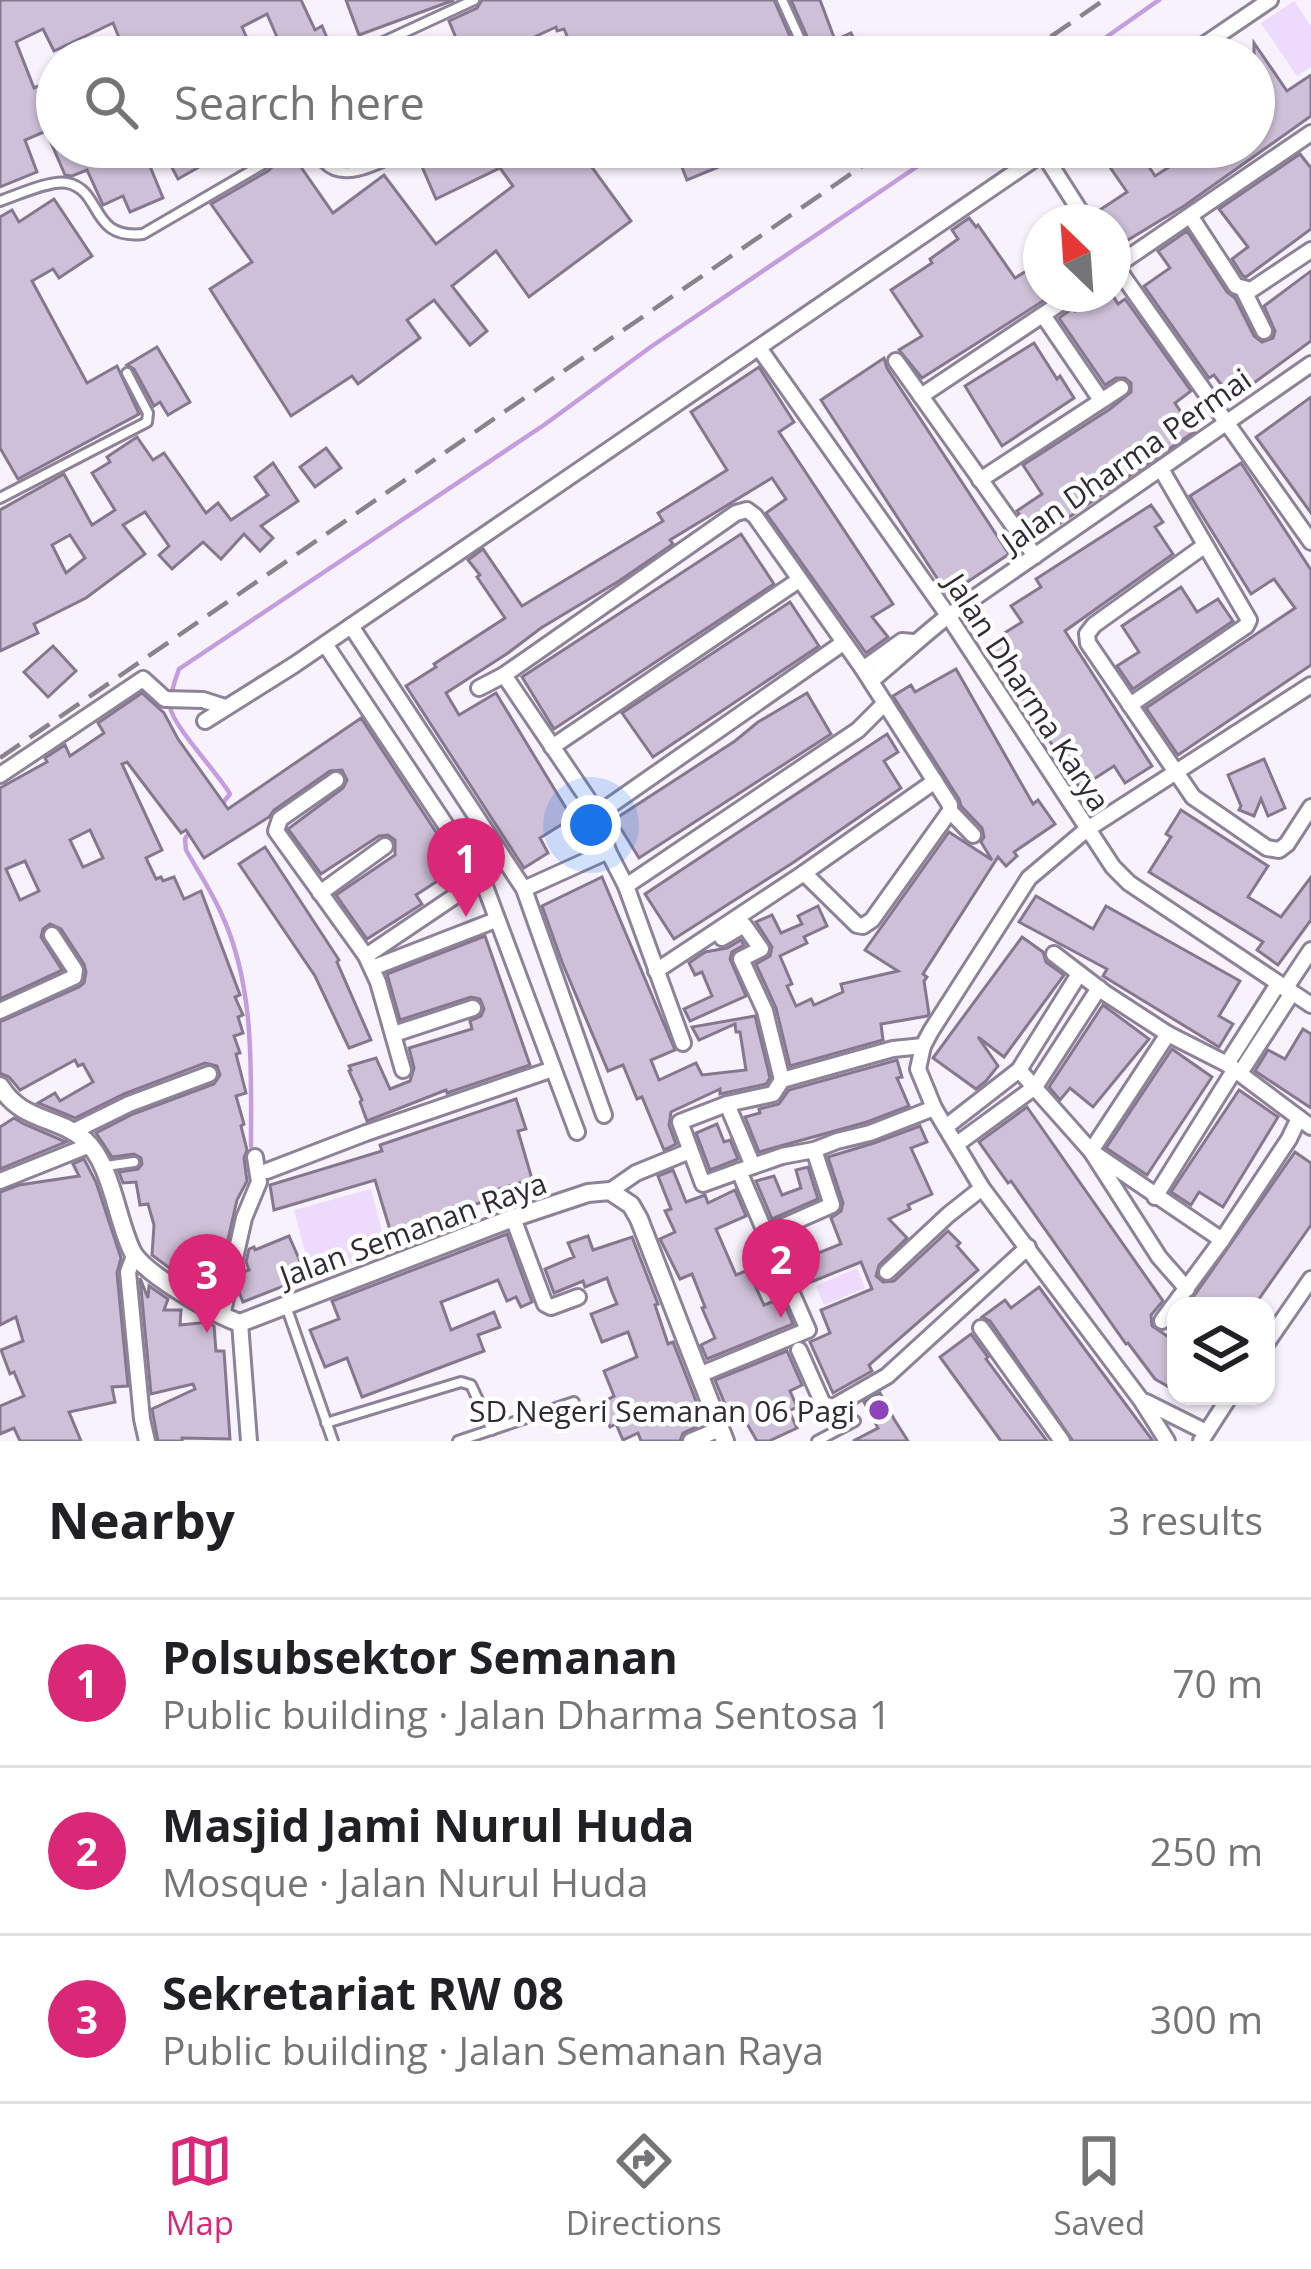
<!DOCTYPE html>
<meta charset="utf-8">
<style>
body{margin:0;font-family:"Open Sans",sans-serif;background:#f6f6f6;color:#202124}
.controls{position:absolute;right:36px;bottom:36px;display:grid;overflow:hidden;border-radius:24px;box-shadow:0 3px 9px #0004}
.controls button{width:108px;height:108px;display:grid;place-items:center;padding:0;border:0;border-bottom:3px solid #e0e0e0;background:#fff;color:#202124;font:60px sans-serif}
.compass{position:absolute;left:1023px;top:204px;width:108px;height:108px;border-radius:50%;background:#fff;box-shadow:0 3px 9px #0004;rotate:335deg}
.you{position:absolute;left:591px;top:825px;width:42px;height:42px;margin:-30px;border:9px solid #fff;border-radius:50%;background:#1a73e8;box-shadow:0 0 0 18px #1a73e833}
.badge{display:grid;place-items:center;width:78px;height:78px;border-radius:50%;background:#db2777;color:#fff;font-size:39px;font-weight:700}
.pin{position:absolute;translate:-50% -99px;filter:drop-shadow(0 3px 6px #0008)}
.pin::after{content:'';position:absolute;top:63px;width:42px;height:36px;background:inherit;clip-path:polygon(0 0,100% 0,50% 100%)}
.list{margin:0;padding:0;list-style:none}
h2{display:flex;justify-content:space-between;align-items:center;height:156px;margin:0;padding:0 48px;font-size:51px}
h2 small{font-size:39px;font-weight:400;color:#757577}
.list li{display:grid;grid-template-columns:78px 1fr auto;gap:36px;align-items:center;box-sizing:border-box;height:168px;padding:0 48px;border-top:3px solid #e0e0e0}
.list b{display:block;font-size:45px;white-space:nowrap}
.list p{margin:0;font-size:39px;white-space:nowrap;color:#757577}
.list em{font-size:39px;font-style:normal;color:#757577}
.icon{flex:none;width:66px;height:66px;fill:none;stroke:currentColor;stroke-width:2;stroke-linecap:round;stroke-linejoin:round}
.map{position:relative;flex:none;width:1311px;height:1441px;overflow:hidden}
.search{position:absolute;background:#fff;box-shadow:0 3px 9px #0004;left:36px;right:36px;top:36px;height:132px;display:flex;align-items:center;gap:30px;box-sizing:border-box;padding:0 42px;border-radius:66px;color:#757577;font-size:45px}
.sheet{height:660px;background:#fff}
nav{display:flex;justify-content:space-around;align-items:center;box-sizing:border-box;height:168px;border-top:3px solid #e0e0e0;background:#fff;font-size:33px;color:#757577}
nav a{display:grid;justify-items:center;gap:6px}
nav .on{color:#db2777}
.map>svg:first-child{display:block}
</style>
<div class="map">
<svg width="1311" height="1441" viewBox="0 0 1311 1441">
<rect width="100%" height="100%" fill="#f8f2fc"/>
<g fill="#eedafc">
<path d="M1294,1L1311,26V67L1297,76L1261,23Z"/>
<path d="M371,1189L388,1254L311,1276L294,1210Z"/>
<path d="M857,1268L865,1288L824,1305L816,1286Z"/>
</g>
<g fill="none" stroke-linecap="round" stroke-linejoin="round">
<g stroke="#c39ddd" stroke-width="4.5">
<path d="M1078,57L1159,0"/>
<path d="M222,804L230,794C218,773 171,724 170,706C170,694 175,680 179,669L544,425L652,346L946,147"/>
<path d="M190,831L185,839L186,850C198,871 212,892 222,915C255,987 251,1069 251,1146"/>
</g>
</g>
<g fill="#cec0d8" stroke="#85788e" stroke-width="3" fill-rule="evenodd">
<path d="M0,0H301L315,30L322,26L335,57H127L113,23L54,51L43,29L16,42L34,88L57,78V147H142L163,198L130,212L123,196L103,205L87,170L72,176L65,175L46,131L25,140L37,172L0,187ZM267,14L280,44L254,54L242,27Z"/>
<path d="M346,0H454L359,35Z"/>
<path d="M482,0H774L799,57H576L564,29L557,31L556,27L515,46L520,57H412L456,38L449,21L477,8Z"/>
<path d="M791,0H820L835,40L851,33L858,48L868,43L874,57H816Z"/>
<path d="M1254,43L1287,91L1311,75V116L1184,206L1113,249V222H1098L1095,213L1127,192L1096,147H1136L1155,176L1201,147H1254Z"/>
<path d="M161,147H234L178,179Z"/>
<path d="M419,147H602L583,155L631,221L529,297L496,251L452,286L487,331L470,345L434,300L407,320L420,338L358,384L352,376L291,416L210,289L252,262L211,204L268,171L289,150L333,213L384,175L436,244L513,186L500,168L436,199L417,155Z"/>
<path d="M674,147H713L721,166L687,180Z"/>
<path d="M1300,154L1311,168V229L1246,277L1243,276L1232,259L1248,247L1219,209Z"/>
<path d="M54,199L92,256L59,278L53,269L32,281L87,383L117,366L139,414L18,479L0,448V217L12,210L19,222Z"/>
<path d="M969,218L976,227L978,225L1015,278L1041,262V294H1054L922,378L899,350L922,336L891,290L932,263L930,259L958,239L952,230Z"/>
<path d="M1187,231L1227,292L1235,298L1254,336L1262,342L1273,338L1275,331L1264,306L1311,271V341L1232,399L1214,375L1209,378L1144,286L1170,268L1158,251Z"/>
<path d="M1101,294H1112L1118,304L1125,299L1191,391L1175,403L1194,432L1037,539L1017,511L1042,494L1023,465L1110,409L1131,392V383L1125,378H1116L1105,385L1059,318L1073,308L1075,311Z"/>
<path d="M1034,343L1057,379L1060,376L1074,398L1002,446L965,386Z"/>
<path d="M157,347L190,402L168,415L160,402L154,406L134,369L127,365Z"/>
<path d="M884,358L887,368L1009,554L948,595L821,400Z"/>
<path d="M759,367L794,422L779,432L893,604L872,617L888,637L866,653L766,513L786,499L772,478L670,540L673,544L619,581L541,628L508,653L446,693L459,715L496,693L572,818L540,838L548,853L524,868L406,686L436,667L434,664L505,618L477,577L480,575L468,560L483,549L522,606L663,521L658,513L727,470L691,412Z"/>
<path d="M1311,397V513L1256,437Z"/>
<path d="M137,437L153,460L164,453L206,513L218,503L231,520L268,495L255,477L273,463L298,501L261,526L273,538L260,551L244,534L221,559L203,542L172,569L159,555L169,546L145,512L123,525L145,554L86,598L34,624L38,633L0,651V510L64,474L92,525L115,510L92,473L110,462L107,457ZM70,535L85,558L66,573L52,545Z"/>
<path d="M326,448L341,468L315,487L300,467Z"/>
<path d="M1241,463L1311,570V665L1178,755L1146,708L1295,608L1274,579L1251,594L1190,496Z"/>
<path d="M1151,505L1163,522L1155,527L1173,554L1065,631L1152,766L1125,783L1114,766L1080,788L987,644L1022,622L1011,606L1041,587L1036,579Z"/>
<path d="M741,534L774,584L554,729L522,677Z"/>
<path d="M1181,587L1197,612L1218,599L1233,621L1133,689L1117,666L1139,652L1122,626Z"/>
<path d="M790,602L819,646L653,757L622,713Z"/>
<path d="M53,646L76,671L48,697L24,672Z"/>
<path d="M956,669L1033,804L1038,800L1055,824L1014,852L1017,856L1006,866L998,857L923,974L927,977L924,981L929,1014L927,1016L881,1024L883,1040L790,1066L776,1008L756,964L770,956L772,947L756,922L772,915L781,933L802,924L798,916L818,906L827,926L804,937L807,943L780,956L792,984L787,986L796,1006L811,999L814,1005L843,992L841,984L898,971L865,950L949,832L992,860L981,842L984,837L982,828L961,806L959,799L893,696L911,685L915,692Z"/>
<path d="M142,693L164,713L178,739L228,809L361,718L459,867L416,895L422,904L367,939L336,895L395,855V840L388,835L379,836L321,874L288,829L343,788L347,780L342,770L330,771L274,810L269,817L204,858L186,830L181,833L127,762L122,764L162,850L146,858L156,879L161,877L163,881L174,877L184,899L201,891L240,995L235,997L243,1015L238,1017L243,1033L234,1036L240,1053L236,1054L246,1093L236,1096L244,1124L241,1126L247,1150L244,1158L247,1181L237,1200L225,1252H222L219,1278L204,1277L203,1285L191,1284L152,1255L154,1225L148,1204L140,1205L136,1182L123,1183L119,1172L138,1169L142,1164L141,1158L134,1154L112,1157L96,1133L133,1114L214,1084L220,1075L217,1066L205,1063L124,1094L75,1118L38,1103L55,1093L60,1101L93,1082L83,1064L78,1066L75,1060L20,1090L9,1077L0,1073V1022L79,987L84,983L86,972L84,964L61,929L50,924L43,929L41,937L62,970L0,999V788L47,762L45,758L65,745L70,756L104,733L98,723ZM90,830L103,858L83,867L70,840ZM25,861L39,891L20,900L6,869Z"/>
<path d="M807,693L831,734L639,858L615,819L735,741L758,722Z"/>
<path d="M887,734L898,752L884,761L901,788L794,862L674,939L645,894Z"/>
<path d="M1264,759L1285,808L1268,816L1261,799L1254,816L1239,810L1241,806L1228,775Z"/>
<path d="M1181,810L1268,866L1248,897L1281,917L1311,877V920L1278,965L1257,950L1263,942L1149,872L1171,837L1166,834Z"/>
<path d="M265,847L339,960L337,962L371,1040L349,1048L315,976L239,864Z"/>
<path d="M602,877L675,1050L651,1060L659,1080L696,1063L702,1075L746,1070L740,1032H736L735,1024L699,1040L692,1027L755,1016L770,1078L766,1084L720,1094V1089L671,1112L669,1125L676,1144L664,1150L642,1097L637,1099L623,1065L608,1071L562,962L542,906Z"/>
<path d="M1036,896L1093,929L1106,906L1240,981L1219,1016L1233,1024L1219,1047L1103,976L1107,969L1019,922Z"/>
<path d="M485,936L530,1065L447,1093L446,1090L367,1121L360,1102L362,1100L349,1071L351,1070L349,1066L376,1058L390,1089L410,1081L414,1068L409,1048L472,1029L470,1021L481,1016L484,1009L480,999L471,997L400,1020L387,974Z"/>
<path d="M1022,937L1043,952L1046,962L1064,975L1004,1057L978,1037L998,1066L986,1081L976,1089L933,1058Z"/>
<path d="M741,940L744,945L732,952L730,959L746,996L690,1021L684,1009L712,996L702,972L695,975L689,963L705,952L727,948Z"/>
<path d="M1103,1005L1149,1039L1093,1107L1070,1088L1060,1100L1049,1087Z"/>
<path d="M1303,1029L1311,1034V1108L1255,1071L1268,1050L1285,1059Z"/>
<path d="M1172,1049L1212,1077L1147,1175L1106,1148Z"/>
<path d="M897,1060L902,1077L897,1078L909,1106L867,1122L759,1152L745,1117L760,1113L759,1109L779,1104L789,1090Z"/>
<path d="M1239,1090L1278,1117L1223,1207L1199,1192L1191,1205L1171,1192Z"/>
<path d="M516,1099L526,1129L518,1131L532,1179L489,1192L491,1199L391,1233L375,1180L274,1210L270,1185L382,1151L380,1145Z"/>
<path d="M1027,1107L1163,1301L1151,1315L1152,1326L1167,1336L1176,1322V1391L1155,1379L1128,1343L1126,1344L1011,1181L1008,1183L979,1142Z"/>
<path d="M14,1118L24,1124L66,1142L0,1169V1127Z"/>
<path d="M717,1124L724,1142L730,1140L738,1159L710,1170L696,1133Z"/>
<path d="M920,1126L927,1142L911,1148L932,1194L908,1205L910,1209L889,1219L907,1238L879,1265L876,1276L883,1282L894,1281L948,1231L960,1243L957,1246L978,1270L869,1365L872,1371L833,1393L810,1342L830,1333L821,1310L872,1289L861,1262L801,1286L791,1264L841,1244L831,1218L841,1211L843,1203L828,1157L874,1143Z"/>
<path d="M1295,1152L1311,1163V1225L1254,1306H1187Z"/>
<path d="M84,1159L96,1182L121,1258L117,1273L128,1386L112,1387L115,1402L69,1412L81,1441H20L14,1428L0,1434V1406L24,1396L14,1372L10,1374L1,1350L23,1341L16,1317L0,1325V1192L19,1185L79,1176L73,1164Z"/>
<path d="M808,1167L818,1199L772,1219L756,1181L774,1176L782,1195L801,1188L796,1170Z"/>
<path d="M673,1170L686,1202L705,1195L708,1203L735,1190L746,1216L716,1229L736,1275L748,1270L764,1305L782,1298L793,1324L707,1359L701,1345L715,1338L702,1308L705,1307L692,1274L680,1279L660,1239L675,1232L665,1211L671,1209L658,1176Z"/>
<path d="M507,1234L532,1302L521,1307L516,1297L507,1301L498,1280L441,1302L451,1330L494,1312L500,1327L478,1335L484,1351L362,1397L347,1358L325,1367L310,1330L339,1319L332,1301Z"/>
<path d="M289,1236L307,1277L243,1302L239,1292L243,1272L249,1270L246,1262L249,1249L254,1247L255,1250Z"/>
<path d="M588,1236L593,1250L632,1237L658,1304L655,1305L668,1344L673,1342L701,1414L692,1418L696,1427L683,1433L680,1441H641L638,1433L623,1440L616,1424L610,1427L600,1404L614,1396L604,1371L637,1357L628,1332L602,1342L591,1314L617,1304L612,1292L607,1278L585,1287L583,1281L554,1293L545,1269L574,1257L568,1243Z"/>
<path d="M140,1278L148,1298L149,1286L168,1299L164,1310H181L180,1325L208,1322L214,1326L216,1351H224L230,1439L182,1438V1441H158L152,1409L195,1389L193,1384L151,1394Z"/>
<path d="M1039,1287L1081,1344L1153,1441H1073L990,1321L982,1317L1005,1300L1011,1308Z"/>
<path d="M971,1334L988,1357L986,1359L1047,1441H1001L940,1357Z"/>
<path d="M787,1351L802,1385L790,1391L797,1407L789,1411L797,1428L769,1441H757L739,1410L729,1414L715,1380Z"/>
<path d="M880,1393L894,1419L908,1441H853L878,1428L864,1402Z"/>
</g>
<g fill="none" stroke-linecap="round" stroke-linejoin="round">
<defs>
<g id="service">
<path d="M782,0L808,57"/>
<path d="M351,57L474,0"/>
<path d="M313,147C317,153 320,159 325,164C346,186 388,158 411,149"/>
<path d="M0,201C15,196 52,179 67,183C103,190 89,240 143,234L263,164L282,147"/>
<path d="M0,498L147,422L148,413L127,373"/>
<path d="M106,1166L134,1162"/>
<path d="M286,1306L333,1441"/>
<path d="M326,1423L461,1382L471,1385L492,1430"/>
<path d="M458,1441L574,1402"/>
<path d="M817,1441L855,1421"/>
</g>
<g id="minor">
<path d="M1186,57L1270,0"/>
<path d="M1043,153L1087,222"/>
<path d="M1191,217L1236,286L1251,290L1311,250"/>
<path d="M1113,262L1311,542"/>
<path d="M1113,268L1311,133"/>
<path d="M1243,289L1264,331"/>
<path d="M1043,315L1101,400"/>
<path d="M759,348L945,611L1113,867L1129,883L1311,1005"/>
<path d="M896,361L1035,556"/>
<path d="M921,396L1074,294"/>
<path d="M980,480L1121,388"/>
<path d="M1204,546L1094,625L1087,634L1088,643L1193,797L1267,848L1279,850L1287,844L1311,807"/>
<path d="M351,626L524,889L604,1115"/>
<path d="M325,644L483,881L577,1132"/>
<path d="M863,669L902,641L913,642"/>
<path d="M871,681C898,659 921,637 948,616L1311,364"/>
<path d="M479,688L504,675"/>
<path d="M1130,705L1246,626L1249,620L1161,469"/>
<path d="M205,721L294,665L1052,147"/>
<path d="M552,747L799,580"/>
<path d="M0,775L143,679L165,699L203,700L225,707"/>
<path d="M336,780L280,819L276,831L366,956"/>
<path d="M950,811L973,835"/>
<path d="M598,814L843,643"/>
<path d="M608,851L598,814L504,675L736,513L747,510L755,516L863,669L950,805V811L872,920L863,926L857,925L804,873"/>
<path d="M626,886L858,730L885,703"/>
<path d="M524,889L608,851L626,886L683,1043"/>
<path d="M320,893L385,846"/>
<path d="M722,938L744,925L761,949L741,959L765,1011L782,1080"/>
<path d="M1054,954L1105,993L1168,1034L1227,1064L1311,1127"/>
<path d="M372,968L496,920"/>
<path d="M656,971L804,873L935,781"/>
<path d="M1285,989L1311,950"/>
<path d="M0,1011L74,977L75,970L52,935"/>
<path d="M394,1034L473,1008"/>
<path d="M1168,1034L1091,1151L1222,1240"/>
<path d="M1227,1064L1278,984"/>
<path d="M403,1070L378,982L366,956L458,894L483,881"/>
<path d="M1019,1070L1091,1151L1159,1257L1187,1289"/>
<path d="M1240,1073L1292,993"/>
<path d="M782,1080L893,1049L923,1046"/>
<path d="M727,1104L773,1094L782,1080"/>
<path d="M947,1126L1019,1070L1079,974"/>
<path d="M72,1132L129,1104L209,1074"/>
<path d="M957,1144L1035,1087L1099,988"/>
<path d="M814,1150L832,1205L766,1234L739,1171L782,1156L814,1150L837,1141L870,1133L934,1108"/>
<path d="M267,1171L366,1133L553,1069"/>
<path d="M739,1171L703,1184L680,1122L727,1104L753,1166"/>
<path d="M0,1181L90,1145"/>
<path d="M610,1191L636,1173L690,1151"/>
<path d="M1155,1197L1235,1069"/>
<path d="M513,1218L545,1304L551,1307L578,1297"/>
<path d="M134,1256L128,1272L142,1419L147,1441"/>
<path d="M887,1272L948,1215L982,1188"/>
<path d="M222,1316L244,1218L259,1182L255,1157"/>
<path d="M1162,1321L1222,1240L1289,1139L1299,1118"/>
<path d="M240,1323L249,1441"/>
<path d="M981,1328L1062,1441"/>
<path d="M1266,1344L1311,1279"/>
<path d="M799,1350L823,1404L833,1407L887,1376L1028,1247"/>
<path d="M699,1375L808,1330L766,1234"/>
<path d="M1146,1402L1206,1432"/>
<path d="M691,1441L720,1429"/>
<path d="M1167,1441L1141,1400L982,1188L934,1108L918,1069L923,1046L931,1031L1029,878L1086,830L1311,685"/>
<path d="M1201,1441L1230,1396"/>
</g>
<path id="tertiary" d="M0,1086C22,1122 57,1116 85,1140C112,1165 116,1218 132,1251C143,1273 216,1315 240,1323L513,1218L588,1193L610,1191L631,1205L639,1219L725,1441"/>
</defs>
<use href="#service" stroke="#8e8298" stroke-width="14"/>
<use href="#minor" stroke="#8e8298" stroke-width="20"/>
<use href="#tertiary" stroke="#8e8298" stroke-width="22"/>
<use href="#service" stroke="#fff" stroke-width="8"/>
<use href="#minor" stroke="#fff" stroke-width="14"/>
<use href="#tertiary" stroke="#fff" stroke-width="16"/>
<g stroke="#89838d" stroke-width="4.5" stroke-dasharray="24 12" stroke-linecap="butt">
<path d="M1021,57L1104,0"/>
<path d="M0,758L890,147"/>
</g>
</g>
<circle fill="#8d44b6" stroke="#fff" stroke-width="4.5" cx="879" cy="1410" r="12"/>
<g text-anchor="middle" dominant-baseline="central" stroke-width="9" stroke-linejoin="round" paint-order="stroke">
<g font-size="30" fill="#302a34" stroke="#fff">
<text transform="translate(1126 460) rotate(-35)">Jalan Dharma Permai</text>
<text transform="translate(1028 692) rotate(57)">Jalan Dharma Karya</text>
<text transform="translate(413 1229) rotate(-20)">Jalan Semanan Raya</text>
</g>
<g font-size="30" fill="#302a34" stroke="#fff" text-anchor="end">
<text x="855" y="1410">SD Negeri Semanan 06 Pagi</text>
</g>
</g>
</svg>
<div class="controls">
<button><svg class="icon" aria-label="layers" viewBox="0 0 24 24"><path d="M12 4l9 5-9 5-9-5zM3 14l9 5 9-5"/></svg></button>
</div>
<svg class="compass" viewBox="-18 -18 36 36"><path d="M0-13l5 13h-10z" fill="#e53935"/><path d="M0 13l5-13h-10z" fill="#757577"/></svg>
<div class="you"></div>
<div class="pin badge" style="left:466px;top:917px">1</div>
<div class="pin badge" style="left:781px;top:1318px">2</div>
<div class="pin badge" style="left:207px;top:1333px">3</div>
<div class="search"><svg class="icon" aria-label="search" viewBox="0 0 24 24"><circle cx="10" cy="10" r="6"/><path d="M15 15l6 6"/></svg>Search here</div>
</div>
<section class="sheet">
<h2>Nearby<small>3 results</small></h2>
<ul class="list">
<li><span class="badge">1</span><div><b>Polsubsektor Semanan</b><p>Public building · Jalan Dharma Sentosa 1</p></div><em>70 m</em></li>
<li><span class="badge">2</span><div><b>Masjid Jami Nurul Huda</b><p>Mosque · Jalan Nurul Huda</p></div><em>250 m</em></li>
<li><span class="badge">3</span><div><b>Sekretariat RW 08</b><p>Public building · Jalan Semanan Raya</p></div><em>300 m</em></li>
</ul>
</section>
<nav>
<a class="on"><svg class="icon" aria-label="map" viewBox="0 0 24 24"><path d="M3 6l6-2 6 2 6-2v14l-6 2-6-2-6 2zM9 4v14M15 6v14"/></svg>Map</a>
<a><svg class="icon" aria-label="directions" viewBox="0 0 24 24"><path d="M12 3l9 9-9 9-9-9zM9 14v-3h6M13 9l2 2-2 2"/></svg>Directions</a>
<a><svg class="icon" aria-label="saved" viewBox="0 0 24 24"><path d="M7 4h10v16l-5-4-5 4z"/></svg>Saved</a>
</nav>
